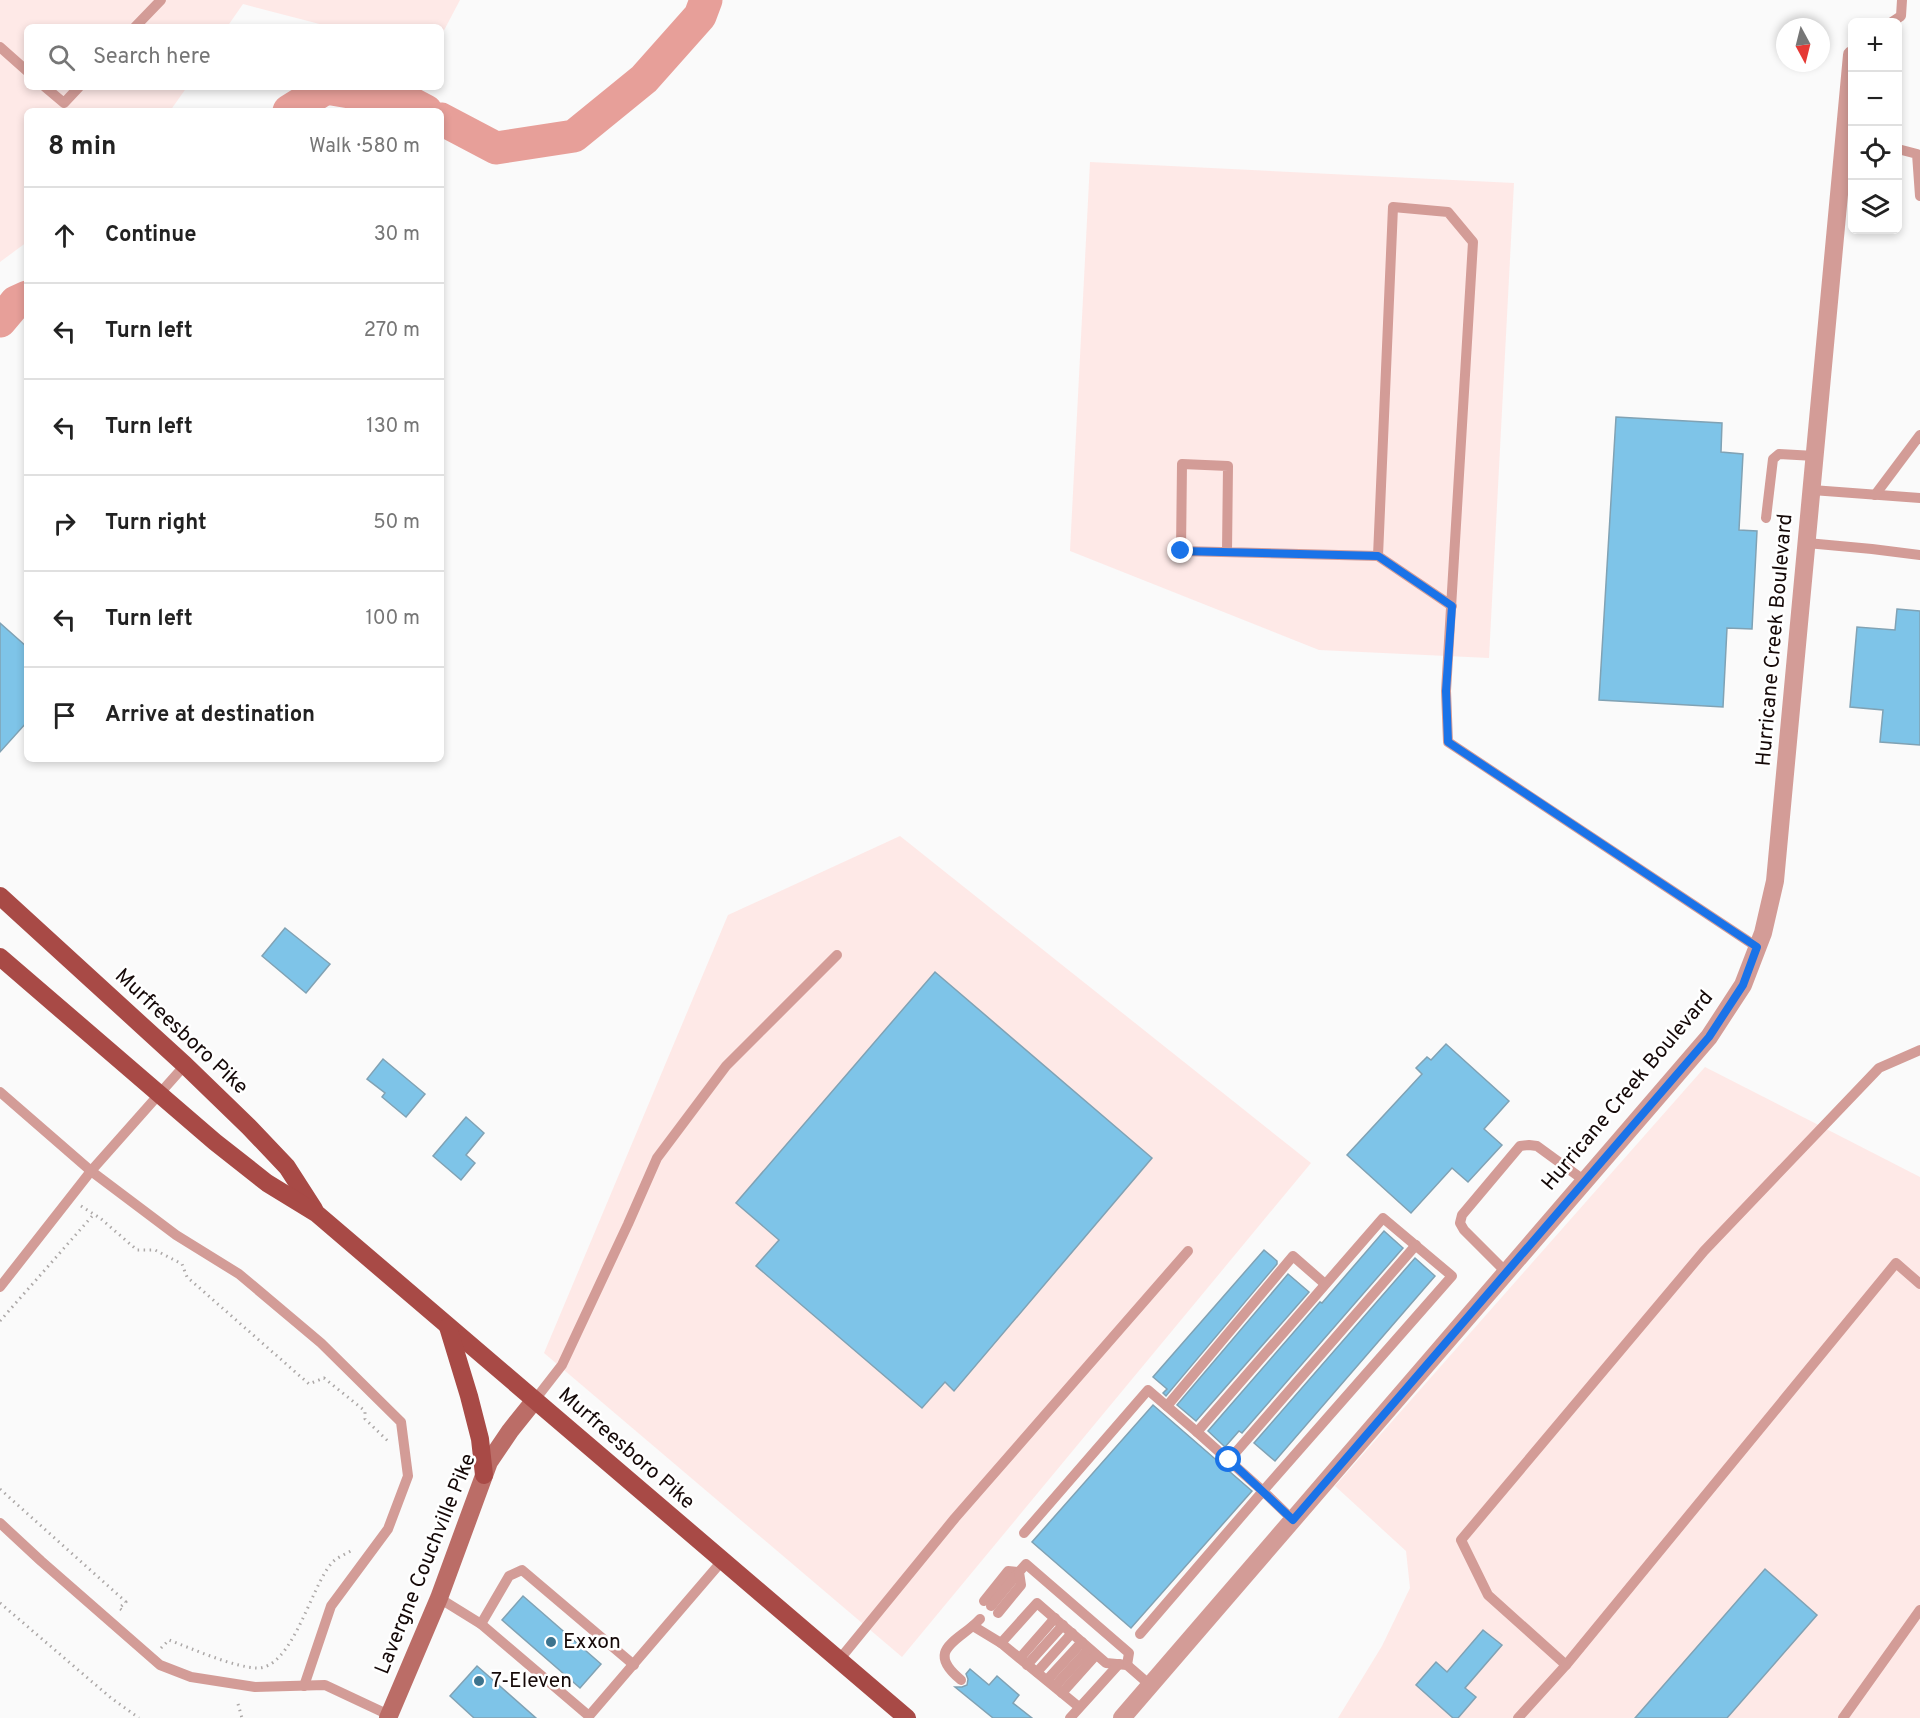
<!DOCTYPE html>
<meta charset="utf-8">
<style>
body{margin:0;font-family:Overpass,sans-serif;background:#f2f2f2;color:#222}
.controls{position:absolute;right:18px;top:18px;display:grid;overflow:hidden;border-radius:9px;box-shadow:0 3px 9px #0003}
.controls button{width:54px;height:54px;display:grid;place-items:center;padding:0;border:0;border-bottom:2px solid #e0e0e0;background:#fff;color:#222;font:30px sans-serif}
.compass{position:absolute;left:1776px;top:18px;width:54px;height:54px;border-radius:50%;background:#fff;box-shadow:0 3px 9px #0003;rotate:173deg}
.stop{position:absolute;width:18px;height:18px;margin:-14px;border:4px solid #1a73e8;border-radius:50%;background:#fff}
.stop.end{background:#1a73e8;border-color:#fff;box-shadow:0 2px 6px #0008}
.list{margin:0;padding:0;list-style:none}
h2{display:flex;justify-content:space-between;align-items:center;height:78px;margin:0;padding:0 24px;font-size:26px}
h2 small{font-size:20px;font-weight:400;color:#767676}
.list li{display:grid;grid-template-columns:39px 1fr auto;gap:18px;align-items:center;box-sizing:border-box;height:96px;padding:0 24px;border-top:2px solid #e0e0e0}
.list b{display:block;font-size:22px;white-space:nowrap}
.list em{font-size:20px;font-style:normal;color:#767676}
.icon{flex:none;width:33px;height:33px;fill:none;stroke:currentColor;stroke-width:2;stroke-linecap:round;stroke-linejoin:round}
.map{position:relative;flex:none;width:1920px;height:1718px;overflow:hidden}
.search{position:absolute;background:#fff;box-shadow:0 3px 9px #0003;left:24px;top:24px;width:420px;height:66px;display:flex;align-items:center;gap:15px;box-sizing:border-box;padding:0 21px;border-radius:9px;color:#767676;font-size:22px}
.panel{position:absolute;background:#fff;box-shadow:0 3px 9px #0003;left:24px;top:108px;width:420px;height:654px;border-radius:9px}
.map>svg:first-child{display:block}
</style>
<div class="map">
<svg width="1920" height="1718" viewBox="0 0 1920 1718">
<rect width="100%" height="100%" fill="#fafafa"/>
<g fill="#fee9e7">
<path d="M0,0H460L441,36V27H331L243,4L227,27H27V87H187L170,111H27V242L0,262Z"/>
<path d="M1090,162L1514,183L1489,658L1319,650L1070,551Z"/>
<path d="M900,836L1311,1163L902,1657L544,1353L728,915Z"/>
<path d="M1705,1067L1920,1177V1718H1338L1382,1646L1410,1588L1406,1551L1335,1486Z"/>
</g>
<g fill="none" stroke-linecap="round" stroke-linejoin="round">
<g stroke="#e79f99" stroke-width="33">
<path d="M289,111L326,88L409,102L426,111"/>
<path d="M441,119L496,148L574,136L644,79L700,16L706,0"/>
<path d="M0,321L16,302L27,297"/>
</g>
</g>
<g fill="#7ec4e8" stroke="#80a2b4" stroke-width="1.5">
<path d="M1616,417L1722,423L1721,452L1743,454L1739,530L1757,531L1752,629L1727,628L1723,707L1599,700Z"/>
<path d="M1897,609L1920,611V745L1880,742L1883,710L1850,707L1857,627L1895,630Z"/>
<path d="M0,623L27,647V722L0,752Z"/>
<path d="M285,928L330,964L306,993L262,956Z"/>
<path d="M935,972L1152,1158L954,1391L945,1382L922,1408L756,1266L779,1240L736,1203Z"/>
<path d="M1446,1044L1509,1101L1484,1129L1502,1145L1468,1182L1452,1168L1411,1213L1347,1155L1422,1074L1416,1068L1427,1057L1431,1060Z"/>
<path d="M383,1059L425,1094L406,1117L382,1097L385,1093L367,1079Z"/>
<path d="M466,1117L484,1133L466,1155L475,1163L461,1180L433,1156Z"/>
<path d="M1384,1231L1403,1248L1242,1433L1239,1431L1225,1447L1208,1431L1320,1302L1322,1303Z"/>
<path d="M1264,1250L1277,1261V1264L1166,1396L1163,1393L1167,1389L1153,1377Z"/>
<path d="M1415,1258L1435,1276L1275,1461L1254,1443Z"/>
<path d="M1288,1274L1309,1292L1196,1421L1177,1405Z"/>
<path d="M1153,1405L1252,1491L1131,1628L1032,1542Z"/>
<path d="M1765,1569L1817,1615L1727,1718H1635Z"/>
<path d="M523,1596L601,1664L580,1688L502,1620Z"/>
<path d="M1483,1630L1502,1645L1465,1688L1476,1697L1458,1718H1453L1416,1685L1436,1662L1447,1672Z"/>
<path d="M477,1666L536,1718H474L450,1696Z"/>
<path d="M970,1669L989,1685L997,1676L1019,1695L1013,1703L1032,1718H993L955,1687H962L967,1685L968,1679L966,1674Z"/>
</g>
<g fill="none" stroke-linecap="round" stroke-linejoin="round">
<g stroke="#aca8a7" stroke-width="3" stroke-dasharray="1.5 4.5" stroke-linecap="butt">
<path d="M81,1206L100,1218L137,1250H155L182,1264L187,1277L309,1384L324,1378L365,1411V1419L390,1443"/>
<path d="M0,1321L94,1214"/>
<path d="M0,1489L126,1602L119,1608L123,1611"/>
<path d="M0,1603L111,1698L139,1718"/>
<path d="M161,1648L169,1640C193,1649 233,1667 257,1668C292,1669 311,1587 331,1564C336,1557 347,1554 354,1549"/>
<path d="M238,1704L242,1718"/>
</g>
<g stroke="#d39c97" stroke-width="10">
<path d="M1892,22L1901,16L1902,0"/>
<path d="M135,27L161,0"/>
<path d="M0,47L27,71"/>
<path d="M45,87L64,103L79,87"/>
<path d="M1898,149L1917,154L1920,196"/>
<path d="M1812,490L1920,498"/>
<path d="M1875,495L1920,435"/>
<path d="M1766,518L1773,459L1779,454L1815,456"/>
<path d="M1807,543L1872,549L1920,555"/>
<path d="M1227,552L1228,466L1182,464L1181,551L1378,556"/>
<path d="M1452,606L1378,556L1393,207L1448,212L1473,242L1446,691L1448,742L1757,947"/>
<path d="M185,1065L91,1171L176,1235L239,1274L321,1343L401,1422L408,1476L388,1529L331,1606L304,1686"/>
<path d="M0,1092L91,1171L0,1287"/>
<path d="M1383,1218L1452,1276L1263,1491L1197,1432Z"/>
<path d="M1506,1272L1464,1230L1460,1223L1462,1215L1520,1146L1529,1145L1537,1146L1585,1181"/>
<path d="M534,1401L562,1365L628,1224L657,1158L726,1066L837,955"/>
<path d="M1167,1406L1293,1256L1325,1284"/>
<path d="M1229,1460L1416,1245"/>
<path d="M0,1523L41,1561L160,1665L191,1677L255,1687L325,1685L389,1715"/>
<path d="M1024,1533L1148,1390L1197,1432"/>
<path d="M439,1598L481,1624L589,1716L722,1561"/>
<path d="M984,1601L1008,1571L1019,1572"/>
<path d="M991,1606L1019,1572"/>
<path d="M998,1613L1021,1585L1019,1572L1026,1564L1129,1653L1127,1665"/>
<path d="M481,1624L509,1576L522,1570L634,1665"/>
<path d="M973,1626L1001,1643L1079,1707"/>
<path d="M1140,1634L1263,1491L1293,1520"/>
<path d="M1001,1643L1037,1603L1106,1663L1127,1665L1150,1685"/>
<path d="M1020,1658L1055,1618"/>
<path d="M839,1660L955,1518L1188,1251"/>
<path d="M1027,1665L1063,1625"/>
<path d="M1566,1665L1488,1595L1461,1540L1704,1251L1879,1068L1920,1050"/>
<path d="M1037,1672L1072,1633"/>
<path d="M961,1680C923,1649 960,1641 980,1619"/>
<path d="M1047,1680L1082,1642"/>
<path d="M1055,1686L1089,1649"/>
<path d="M1062,1693L1096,1655"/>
<path d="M1070,1718L1119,1664"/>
<path d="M1518,1718L1566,1665L1896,1263L1920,1284"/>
<path d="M1843,1718L1920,1610"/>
</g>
<path stroke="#d39c97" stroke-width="18" d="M1122,1718L1709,1037L1743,985L1763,933L1775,881L1852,55"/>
<path stroke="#bb6d67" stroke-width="18" d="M388,1718L439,1598L489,1462L510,1431L534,1401"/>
<g stroke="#a84a46" stroke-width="18">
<path d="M0,896L185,1065L249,1127L287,1167L314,1209"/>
<path d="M0,957L215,1142L267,1183L316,1213L907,1718"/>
<path d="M448,1327L469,1396L480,1439L484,1475"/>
</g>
</g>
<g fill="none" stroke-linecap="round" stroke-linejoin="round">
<path stroke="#1a73e8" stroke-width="8" d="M1181,551L1378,556L1452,606L1446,691L1448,742L1757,947L1743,985L1709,1037L1293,1520L1229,1460"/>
</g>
<g fill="#3c738e" stroke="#fff" stroke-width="2">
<circle cx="551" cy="1642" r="6"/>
<circle cx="479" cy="1681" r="6"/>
</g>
<g text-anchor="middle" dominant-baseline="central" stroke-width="5" stroke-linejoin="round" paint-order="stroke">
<g font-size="21" fill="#150908" stroke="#fff">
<text transform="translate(1775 640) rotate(-85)">Hurricane Creek Boulevard</text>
<text transform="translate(181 1032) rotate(43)">Murfreesboro Pike</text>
<text transform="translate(1628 1091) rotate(-50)">Hurricane Creek Boulevard</text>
<text transform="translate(626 1449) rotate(41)">Murfreesboro Pike</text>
<text transform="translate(426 1564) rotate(-68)">Lavergne Couchville Pike</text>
</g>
<g font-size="21" fill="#150908" stroke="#fff" text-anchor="start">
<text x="563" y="1642">Exxon</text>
<text x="491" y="1681">7-Eleven</text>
</g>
</g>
</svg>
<div class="controls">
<button>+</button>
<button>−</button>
<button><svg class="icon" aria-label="locate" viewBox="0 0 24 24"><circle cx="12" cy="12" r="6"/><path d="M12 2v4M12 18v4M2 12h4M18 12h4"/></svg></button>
<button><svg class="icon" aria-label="layers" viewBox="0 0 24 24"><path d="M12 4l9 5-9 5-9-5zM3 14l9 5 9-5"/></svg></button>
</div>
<svg class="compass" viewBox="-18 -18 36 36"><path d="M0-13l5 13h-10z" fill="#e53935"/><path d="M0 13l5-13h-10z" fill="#767676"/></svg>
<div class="stop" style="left:1229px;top:1460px"></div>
<div class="stop end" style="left:1181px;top:551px"></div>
<div class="search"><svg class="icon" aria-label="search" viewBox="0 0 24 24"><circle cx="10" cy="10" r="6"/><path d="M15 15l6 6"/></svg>Search here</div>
<section class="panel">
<h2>8 min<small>Walk · 580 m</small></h2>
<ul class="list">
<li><svg class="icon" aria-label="ahead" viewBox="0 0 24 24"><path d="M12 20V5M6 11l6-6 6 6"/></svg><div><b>Continue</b></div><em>30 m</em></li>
<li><svg class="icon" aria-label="left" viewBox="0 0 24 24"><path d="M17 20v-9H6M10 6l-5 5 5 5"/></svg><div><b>Turn left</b></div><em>270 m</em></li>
<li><svg class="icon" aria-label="left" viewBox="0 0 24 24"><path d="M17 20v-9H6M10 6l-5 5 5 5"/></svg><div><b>Turn left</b></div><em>130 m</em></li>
<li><svg class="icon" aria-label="right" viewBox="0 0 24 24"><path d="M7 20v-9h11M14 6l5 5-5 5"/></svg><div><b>Turn right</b></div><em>50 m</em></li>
<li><svg class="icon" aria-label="left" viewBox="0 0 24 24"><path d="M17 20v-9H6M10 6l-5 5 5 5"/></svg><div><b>Turn left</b></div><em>100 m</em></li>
<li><svg class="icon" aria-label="arrive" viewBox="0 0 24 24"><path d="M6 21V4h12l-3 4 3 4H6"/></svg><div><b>Arrive at destination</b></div></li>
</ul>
</section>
</div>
